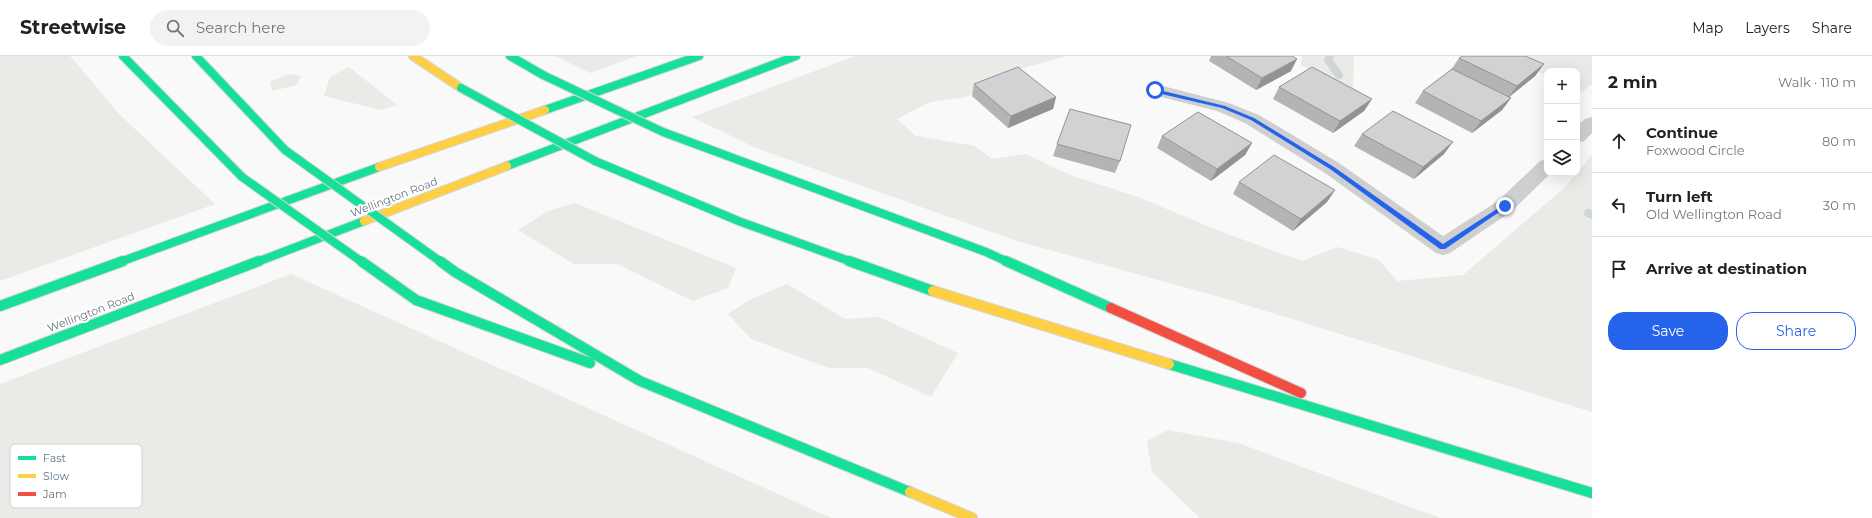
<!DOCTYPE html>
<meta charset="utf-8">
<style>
body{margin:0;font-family:Montserrat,sans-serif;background:#f2f2f2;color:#222}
.controls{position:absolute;right:12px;top:12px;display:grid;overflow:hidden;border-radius:8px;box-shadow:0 4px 16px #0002}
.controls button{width:36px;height:36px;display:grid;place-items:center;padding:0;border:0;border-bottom:1px solid #e0e0e0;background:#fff;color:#222;font:20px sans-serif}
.stop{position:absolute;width:12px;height:12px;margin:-9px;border:3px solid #2563eb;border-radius:50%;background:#fff}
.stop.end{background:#2563eb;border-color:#fff;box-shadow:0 1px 4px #0008}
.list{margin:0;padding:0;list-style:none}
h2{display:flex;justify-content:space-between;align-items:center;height:52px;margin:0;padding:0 16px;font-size:17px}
h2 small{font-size:13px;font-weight:400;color:#767676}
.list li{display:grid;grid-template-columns:26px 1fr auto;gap:12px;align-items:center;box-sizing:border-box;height:64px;padding:0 16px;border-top:1px solid #e0e0e0}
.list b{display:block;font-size:15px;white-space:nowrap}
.list p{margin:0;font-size:13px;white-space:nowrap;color:#767676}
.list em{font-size:13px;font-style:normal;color:#767676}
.actions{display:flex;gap:8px;padding:12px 16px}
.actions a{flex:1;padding:9px 0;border:1px solid #2563eb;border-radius:16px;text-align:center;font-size:14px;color:#2563eb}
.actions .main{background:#2563eb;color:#fff}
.icon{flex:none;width:22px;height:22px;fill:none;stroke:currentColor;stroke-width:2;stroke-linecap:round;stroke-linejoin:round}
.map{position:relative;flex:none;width:1592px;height:462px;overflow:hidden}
header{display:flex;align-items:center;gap:24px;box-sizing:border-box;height:56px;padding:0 20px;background:#fff;border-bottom:1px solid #e0e0e0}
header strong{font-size:19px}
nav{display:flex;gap:22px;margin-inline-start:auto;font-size:14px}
.search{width:280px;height:36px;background:#f2f2f2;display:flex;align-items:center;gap:10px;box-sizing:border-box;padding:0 14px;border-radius:22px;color:#767676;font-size:15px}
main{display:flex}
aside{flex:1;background:#fff}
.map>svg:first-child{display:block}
</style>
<header>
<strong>Streetwise</strong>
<div class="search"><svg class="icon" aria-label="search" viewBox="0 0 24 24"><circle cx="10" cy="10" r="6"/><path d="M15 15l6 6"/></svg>Search here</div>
<nav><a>Map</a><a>Layers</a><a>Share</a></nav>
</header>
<main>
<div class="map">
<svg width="1592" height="462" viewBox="0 0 1592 462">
<rect width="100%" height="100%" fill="#f9f9f9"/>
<g fill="#e8ebe6">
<path d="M0,0H70L121,60L215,148L0,225Z"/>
<path d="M555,0H637L590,17Z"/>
<path d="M855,0H1067L1016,14L966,41L930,46L897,63L916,80L975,90L992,103L1026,98L1070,119L1138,141L1222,176L1302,205L1338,191L1379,204L1397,225L1463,219L1563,133L1592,99V356L1227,243L1017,185L756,92L692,61Z"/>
<path d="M1302,0H1354L1353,37L1301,9Z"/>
<path d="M1505,0H1592V28L1582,36L1577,34V15H1547V20Z"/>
<path d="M349,11L397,49L381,54L324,40L330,21Z"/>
<path d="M288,18L301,20L297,29L272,35L270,26Z"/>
<path d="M575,147L736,212L728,232L693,245L617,208H574L518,174L548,155Z"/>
<path d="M291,218L831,462H0V328Z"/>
<path d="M787,228L845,263L879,261L958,297L931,341L868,312H829L751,283L728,258L751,243Z"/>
<path d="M1168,374L1238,387L1440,462H1200L1152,416L1147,385Z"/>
</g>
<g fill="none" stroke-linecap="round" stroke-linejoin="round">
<g stroke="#ced6d9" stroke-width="8">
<path d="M1330,0L1328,4L1339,19"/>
<path d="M1588,157L1592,159"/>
</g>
<defs>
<g id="fast-far1">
<path d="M123,0L242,121"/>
<path d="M196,0L285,94"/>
<path d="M510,0L543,19"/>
<path d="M545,54L699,0"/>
<path d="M663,76L986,196L1008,206"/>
<path d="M595,105L741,166L852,206"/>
<path d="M507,110L796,0"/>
<path d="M120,206L379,111"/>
<path d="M257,206L364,165"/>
</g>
<g id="fast">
<path d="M849,205L933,235"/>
<path d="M1006,205L1111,252"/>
<path d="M455,216L640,325L910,436"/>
<path d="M416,244L590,307"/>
<path d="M0,250L123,205"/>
<path d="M0,304L259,205"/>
<path d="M1169,308L1592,437"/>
</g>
<g id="slow-far1">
<path d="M413,0L461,32"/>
<path d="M379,111L545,54"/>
<path d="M364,165L507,110"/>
</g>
<g id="slow">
<path d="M933,235L1169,308"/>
<path d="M910,436L972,462"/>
</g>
<path id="jam" d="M1111,252L1301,337"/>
</defs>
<use href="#fast-far1" stroke="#d5d6d7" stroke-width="10"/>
<use href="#fast" stroke="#d5d6d7" stroke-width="12"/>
<use href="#slow-far1" stroke="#d5d6d7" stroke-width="10"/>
<use href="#slow" stroke="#d5d6d7" stroke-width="12"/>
<use href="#jam" stroke="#d5d6d7" stroke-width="12"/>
<g fill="#cecfd0" fill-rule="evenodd">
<path d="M1155,28L1229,47L1259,59L1339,107L1443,180L1498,145L1540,105L1547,103V117H1551L1512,155L1450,197L1443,199L1436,197L1325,117L1245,67L1217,55L1149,38L1146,34L1149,30Z"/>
<path d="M1592,61V77L1584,85L1577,87V70L1585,63Z"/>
</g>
<use href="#fast-far1" stroke="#16e098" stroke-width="8"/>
<use href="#fast" stroke="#16e098" stroke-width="10"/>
<use href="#slow-far1" stroke="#ffcf43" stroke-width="8"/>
<use href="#slow" stroke="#ffcf43" stroke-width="10"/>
<use href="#jam" stroke="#f24e42" stroke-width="10"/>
<defs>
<g id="fast-bridge-far1">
<path d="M543,19L663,76"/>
<path d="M461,32L595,105"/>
<path d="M285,94L441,206"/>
<path d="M242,121L362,206"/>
</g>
<g id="fast-bridge">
<path d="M361,205L416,244"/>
<path d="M440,205L455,216"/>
</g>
</defs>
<use href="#fast-bridge-far1" stroke="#d5d6d6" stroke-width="10" stroke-linecap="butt"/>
<use href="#fast-bridge" stroke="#d5d6d6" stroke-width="12" stroke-linecap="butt"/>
<use href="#fast-bridge-far1" stroke="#16e098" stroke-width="8"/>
<use href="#fast-bridge" stroke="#16e098" stroke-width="10"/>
</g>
<g fill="#b3b5b5">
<path d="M1211,0H1292L1291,15L1256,34L1209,5Z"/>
<path d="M1459,2L1544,8L1535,20L1509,41L1511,42L1502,54L1472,77L1415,47L1423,35L1451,14Z"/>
<path d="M974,28L1056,41L1053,53L1008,72L972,40Z"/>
<path d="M1279,31L1372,43L1364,55L1333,77L1273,43Z"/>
<path d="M1362,78L1444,98L1414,123L1354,90Z"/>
<path d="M1162,80L1252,87L1245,99L1211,125L1157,92Z"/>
<path d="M1057,88L1120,105L1115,117L1053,100Z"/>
<path d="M1239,126L1335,134L1327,146L1293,175L1233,138Z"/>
</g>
<g fill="#929394">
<path d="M1297,3L1291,15L1256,34L1262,22Z"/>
<path d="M1544,8L1535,20L1508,42L1517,30Z"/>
<path d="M1056,41L1053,53L1008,72L1011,60Z"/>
<path d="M1511,42L1502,54L1472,77L1481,65Z"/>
<path d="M1372,43L1364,55L1333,77L1340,65Z"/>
<path d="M1453,86L1444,98L1414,123L1423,111Z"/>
<path d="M1252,87L1245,99L1211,125L1217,113Z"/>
<path d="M1335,134L1327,146L1293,175L1301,163Z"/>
</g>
<g fill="#d0d2d3" stroke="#929394">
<path d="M1226,0H1292L1297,3L1262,22Z"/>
<path d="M1462,0H1525L1544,8L1517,30L1459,2Z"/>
<path d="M1018,11L1056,41L1011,60L974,28Z"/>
<path d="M1312,11L1372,43L1340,65L1279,31Z"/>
<path d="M1452,13L1511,42L1481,65L1423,35Z"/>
<path d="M1070,53L1131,69L1120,105L1057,88Z"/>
<path d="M1393,55L1453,86L1423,111L1362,78Z"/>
<path d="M1198,56L1252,87L1217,113L1162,80Z"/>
<path d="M1274,99L1335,134L1301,163L1239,126Z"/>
</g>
<path fill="#2563eb" d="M1155,33L1225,50L1254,62L1334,111L1443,188L1503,149L1508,150L1445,193H1440L1330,113L1251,64L1222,52L1153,36Z"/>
<g text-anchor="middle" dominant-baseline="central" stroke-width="4" stroke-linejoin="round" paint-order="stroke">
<g font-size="11" fill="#657683" stroke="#fff">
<text transform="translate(394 141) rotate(-21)">Wellington Road</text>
<text transform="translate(91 256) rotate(-21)">Wellington Road</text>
</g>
</g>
<rect x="10" y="388" width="132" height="64" rx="6" fill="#fff" stroke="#d1d6da" stroke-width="1"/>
<rect x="18" y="400" width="18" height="4" fill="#16e098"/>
<rect x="18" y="418" width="18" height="4" fill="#ffcf43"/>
<rect x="18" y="436" width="18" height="4" fill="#f24e42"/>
<g font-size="11" fill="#657683">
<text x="43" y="406">Fast</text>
<text x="43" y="424">Slow</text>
<text x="43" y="442">Jam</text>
</g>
</svg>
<div class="controls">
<button>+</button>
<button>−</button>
<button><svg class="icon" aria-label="layers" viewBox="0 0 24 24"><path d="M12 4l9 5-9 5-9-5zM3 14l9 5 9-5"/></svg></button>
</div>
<div class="stop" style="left:1155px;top:34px"></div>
<div class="stop end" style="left:1505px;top:150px"></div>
</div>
<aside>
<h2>2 min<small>Walk · 110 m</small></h2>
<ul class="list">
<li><svg class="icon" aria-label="ahead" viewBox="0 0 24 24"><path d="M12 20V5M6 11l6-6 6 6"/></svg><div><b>Continue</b><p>Foxwood Circle</p></div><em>80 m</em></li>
<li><svg class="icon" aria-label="left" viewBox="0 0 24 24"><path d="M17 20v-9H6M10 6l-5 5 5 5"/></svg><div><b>Turn left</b><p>Old Wellington Road</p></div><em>30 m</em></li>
<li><svg class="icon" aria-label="arrive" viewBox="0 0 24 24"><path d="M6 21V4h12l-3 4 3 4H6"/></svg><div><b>Arrive at destination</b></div></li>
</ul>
<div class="actions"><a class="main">Save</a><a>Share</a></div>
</aside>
</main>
